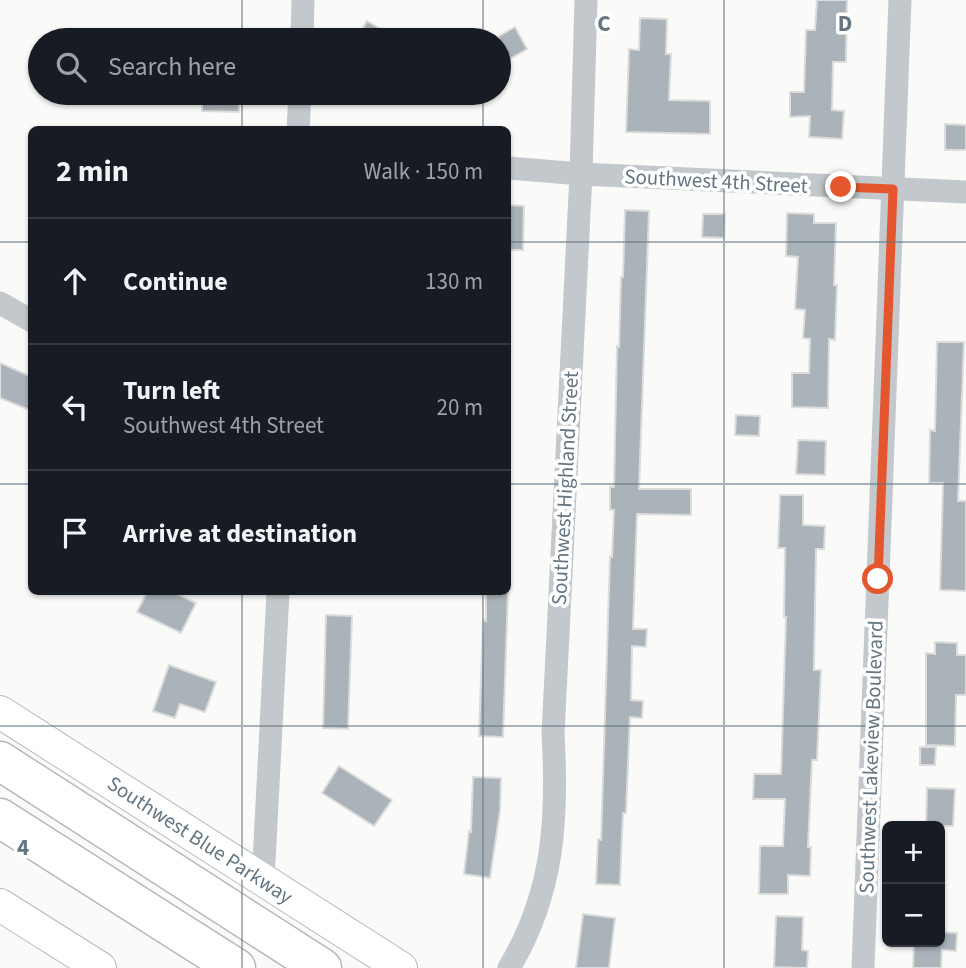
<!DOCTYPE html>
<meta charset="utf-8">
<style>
body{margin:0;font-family:"Source Sans 3",sans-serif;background:#242831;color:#f1f3f6}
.controls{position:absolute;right:21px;bottom:21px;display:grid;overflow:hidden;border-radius:10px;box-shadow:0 2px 5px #0004}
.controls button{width:63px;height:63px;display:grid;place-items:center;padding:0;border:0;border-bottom:2px solid #363941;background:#171b24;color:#f1f3f6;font:35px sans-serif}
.stop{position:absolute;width:21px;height:21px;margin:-16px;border:5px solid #e4572e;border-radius:50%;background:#fff}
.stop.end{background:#e4572e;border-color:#fff;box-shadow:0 2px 7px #0008}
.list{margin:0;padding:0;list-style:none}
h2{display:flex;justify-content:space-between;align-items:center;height:91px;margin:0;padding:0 28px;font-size:30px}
h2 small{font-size:23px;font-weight:400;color:#9ea1a6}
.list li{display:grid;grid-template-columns:46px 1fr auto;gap:21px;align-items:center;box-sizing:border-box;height:126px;padding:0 28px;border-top:2px solid #363941}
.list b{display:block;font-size:26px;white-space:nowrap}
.list p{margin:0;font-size:23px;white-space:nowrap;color:#9ea1a6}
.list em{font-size:23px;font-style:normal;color:#9ea1a6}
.icon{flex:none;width:38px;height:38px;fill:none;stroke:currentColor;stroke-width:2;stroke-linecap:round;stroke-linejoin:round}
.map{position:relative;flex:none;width:966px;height:968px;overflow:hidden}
.search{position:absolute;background:#171b24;box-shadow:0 2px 5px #0004;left:28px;top:28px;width:483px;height:77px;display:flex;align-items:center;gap:18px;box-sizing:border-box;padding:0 24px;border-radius:38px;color:#9ea1a6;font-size:26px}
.panel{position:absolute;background:#171b24;box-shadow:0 2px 5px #0004;left:28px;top:126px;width:483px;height:469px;border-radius:10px}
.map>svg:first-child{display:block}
</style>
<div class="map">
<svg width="966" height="968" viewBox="0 0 966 968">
<rect width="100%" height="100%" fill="#fafaf8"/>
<g fill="#aab3b9" stroke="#dcdcda" stroke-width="2">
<path d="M817,0H847L846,62H833L832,110L844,111L842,139L809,137L810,116L790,117V92H804L806,30H815Z"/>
<path d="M640,18L667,19L666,54H671L669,100L710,101V134L626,132L629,49L639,50Z"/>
<path d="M367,21L399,40H356Z"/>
<path d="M515,27L527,49L499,65V36Z"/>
<path d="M202,93H239V112L202,111Z"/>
<path d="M945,124L966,125V150H945Z"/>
<path d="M508,205L524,206L523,250H508Z"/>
<path d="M625,210L649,211L639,489H691V515L637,514L633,629H647L646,647L632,646L631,700L643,701L642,718L630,717L626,813H623L620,885L596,884L598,839L601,840L610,557H612L614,510H610V487H614L617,346L619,347L621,277H623Z"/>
<path d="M787,213L814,214V223H836L834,285H837L835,340L829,339L828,408L792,407V373H809L810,339L803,338L805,310L795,309L798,257L786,256Z"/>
<path d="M703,214H725L724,238L702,237Z"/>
<path d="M937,342H964L958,501H966V591L940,590L943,483H929L930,430L935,431Z"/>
<path d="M0,363L32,377V411L0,398Z"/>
<path d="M736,415L760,416L759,436L735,435Z"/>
<path d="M798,440L826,441L825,475L796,474Z"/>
<path d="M780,495H803V525L825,526L824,549H816L814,670H821L817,760H812L808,847H811L810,876L788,875V894H759L760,846H783L785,799H753L754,774H781L786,617H784L785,548H778Z"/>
<path d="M147,592H173L196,603L181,633L137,612Z"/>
<path d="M486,592H508L503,737L479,736L483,620L486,621Z"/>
<path d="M326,615L352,616L348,729L323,728Z"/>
<path d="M935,642L957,643V655H966V695H956L955,746L926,745V653L935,654Z"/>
<path d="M169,665L216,682L205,712L180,704L175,718L153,711Z"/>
<path d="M920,747H936L935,765H920Z"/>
<path d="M339,766L392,800L374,826L322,793Z"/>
<path d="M473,777L501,778L500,811L490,878L464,874L469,831L471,832Z"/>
<path d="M927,788L955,789L953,826H926Z"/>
<path d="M583,914L615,918L609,968H576Z"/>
<path d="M776,916L803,917L802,950L808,951L807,968L774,967Z"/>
<path d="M940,932L957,933L956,951L942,950L941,968H913L914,942H940Z"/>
</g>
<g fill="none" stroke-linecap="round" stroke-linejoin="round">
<defs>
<g id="secondary">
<path d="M0,712L401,968"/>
<path d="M0,905L100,968"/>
</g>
<g id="highway">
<path d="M0,761L322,968"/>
<path d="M0,818L236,968"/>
</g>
</defs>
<use href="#secondary" stroke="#b3babf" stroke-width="34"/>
<use href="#highway" stroke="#b4b9bd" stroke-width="41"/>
<g stroke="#c3c8cc" stroke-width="23">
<path d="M302,40L303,0"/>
<path d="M298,130L300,93"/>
<path d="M508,168L581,174L966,192"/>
<path d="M0,303L32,321"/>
<path d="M263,881L278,592"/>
<path d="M509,968C554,893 558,819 553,734L581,174L586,0"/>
<path d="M863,968L900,0"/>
</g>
<use href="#secondary" stroke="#fff" stroke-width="32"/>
<use href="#highway" stroke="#fff" stroke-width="38"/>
</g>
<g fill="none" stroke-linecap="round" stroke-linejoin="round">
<path stroke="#e4572e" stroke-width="9" d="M841,187L893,189L878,579"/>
</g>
<path fill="none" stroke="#657683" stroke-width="2" stroke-opacity="0.55" d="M242,0V40M483,0V40M724,0V968M242,93V130M483,93V130M0,242H32M508,242H966M0,484H32M508,484H966M242,592V968M483,592V968M0,726H966"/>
<g text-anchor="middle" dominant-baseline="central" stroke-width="7" stroke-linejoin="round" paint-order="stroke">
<g font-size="21" fill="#657683" stroke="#fff">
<text transform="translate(716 181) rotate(3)">Southwest 4th Street</text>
<text transform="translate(565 488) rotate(-87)">Southwest Highland Street</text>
<text transform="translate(871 757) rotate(-88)">Southwest Lakeview Boulevard</text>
<text transform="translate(200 840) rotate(33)">Southwest Blue Parkway</text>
</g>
</g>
<g font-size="23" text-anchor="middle" font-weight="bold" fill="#657683" stroke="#fff" stroke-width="7" stroke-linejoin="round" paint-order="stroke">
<text x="604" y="31">C</text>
<text x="845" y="31">D</text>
<text x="23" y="855">4</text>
</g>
</svg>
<div class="controls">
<button>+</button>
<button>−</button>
</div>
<div class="stop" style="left:878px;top:579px"></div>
<div class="stop end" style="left:841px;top:187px"></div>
<div class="search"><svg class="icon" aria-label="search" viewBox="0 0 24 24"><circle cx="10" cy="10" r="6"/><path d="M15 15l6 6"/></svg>Search here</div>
<section class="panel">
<h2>2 min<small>Walk · 150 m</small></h2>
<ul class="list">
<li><svg class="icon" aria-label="ahead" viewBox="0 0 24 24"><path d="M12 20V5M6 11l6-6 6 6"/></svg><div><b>Continue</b></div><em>130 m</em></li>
<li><svg class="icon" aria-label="left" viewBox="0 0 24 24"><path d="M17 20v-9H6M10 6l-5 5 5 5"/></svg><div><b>Turn left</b><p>Southwest 4th Street</p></div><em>20 m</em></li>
<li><svg class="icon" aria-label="arrive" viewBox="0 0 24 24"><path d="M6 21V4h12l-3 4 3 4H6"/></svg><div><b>Arrive at destination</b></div></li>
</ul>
</section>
</div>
